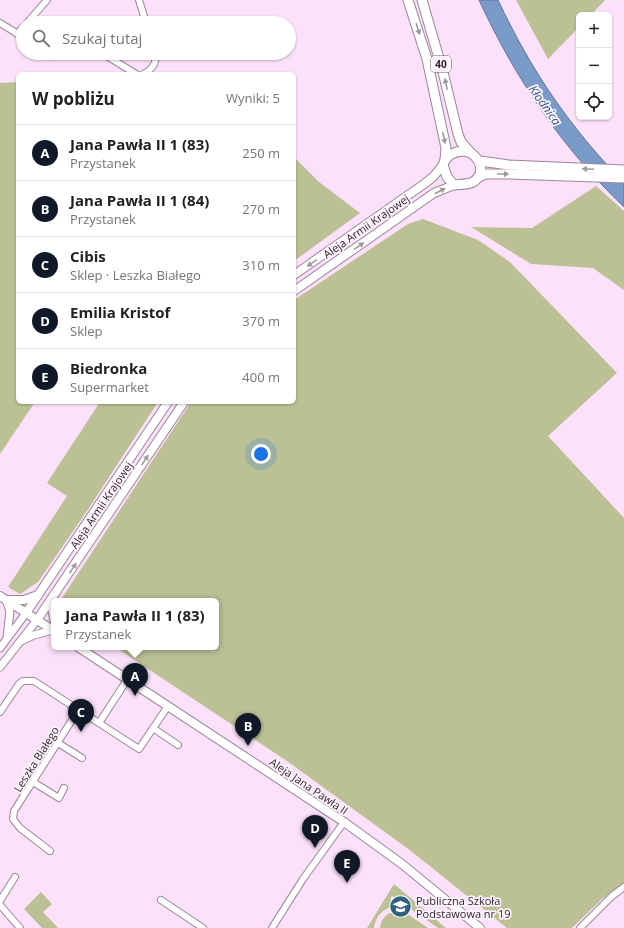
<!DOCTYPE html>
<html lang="pl">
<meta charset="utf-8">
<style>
body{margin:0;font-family:"Open Sans",sans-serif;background:#f2f2f2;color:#202124}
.controls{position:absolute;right:12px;top:12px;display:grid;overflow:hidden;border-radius:6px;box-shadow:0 1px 3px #0004}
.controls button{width:36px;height:36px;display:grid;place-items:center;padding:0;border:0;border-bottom:1px solid #e0e0e0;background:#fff;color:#202124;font:20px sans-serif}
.you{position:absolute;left:261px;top:454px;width:14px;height:14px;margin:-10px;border:3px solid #fff;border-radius:50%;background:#1a73e8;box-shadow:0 0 0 6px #1a73e833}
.badge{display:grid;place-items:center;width:26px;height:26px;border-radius:50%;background:#111827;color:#fff;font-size:13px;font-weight:700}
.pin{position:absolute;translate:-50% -33px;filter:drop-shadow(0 1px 2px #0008)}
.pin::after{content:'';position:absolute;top:21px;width:14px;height:12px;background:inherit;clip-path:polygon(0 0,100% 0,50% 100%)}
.popup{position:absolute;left:51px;top:598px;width:168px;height:52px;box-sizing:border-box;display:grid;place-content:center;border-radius:6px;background:#fff;filter:drop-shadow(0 1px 3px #0005);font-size:13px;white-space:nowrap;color:#757577}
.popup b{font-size:15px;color:#202124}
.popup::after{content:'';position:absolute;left:50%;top:100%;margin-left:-8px;border:8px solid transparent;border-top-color:#fff}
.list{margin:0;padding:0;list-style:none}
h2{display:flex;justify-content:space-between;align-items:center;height:52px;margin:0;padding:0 16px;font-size:17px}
h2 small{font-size:13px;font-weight:400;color:#757577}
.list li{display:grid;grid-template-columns:26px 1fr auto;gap:12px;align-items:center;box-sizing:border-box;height:56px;padding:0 16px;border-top:1px solid #e0e0e0}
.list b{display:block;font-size:15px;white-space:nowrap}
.list p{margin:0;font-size:13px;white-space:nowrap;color:#757577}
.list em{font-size:13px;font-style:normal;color:#757577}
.icon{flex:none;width:22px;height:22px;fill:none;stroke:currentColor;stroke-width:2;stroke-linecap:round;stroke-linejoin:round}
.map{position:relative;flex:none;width:624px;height:928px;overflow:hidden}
.search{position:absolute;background:#fff;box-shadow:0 1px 3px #0004;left:16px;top:16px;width:280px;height:44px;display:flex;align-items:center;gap:10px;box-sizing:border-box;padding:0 14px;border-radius:22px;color:#757577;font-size:15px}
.panel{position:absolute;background:#fff;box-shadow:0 1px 3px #0004;left:16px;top:72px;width:280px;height:332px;border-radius:6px}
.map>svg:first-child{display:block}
</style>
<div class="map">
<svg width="624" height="928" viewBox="0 0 624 928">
<rect width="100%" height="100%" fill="#fbe1f9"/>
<g fill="#bcc095">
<path d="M516,0H605L591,15H579V27L548,59Z"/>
<path d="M18,82V402H35L0,454V83Z"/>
<path d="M294,157L319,182L360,213L294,261Z"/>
<path d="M596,186L624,211V290L593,268L531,264L471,227L532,228Z"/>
<path d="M423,219L478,240L510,262L617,373L548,436L624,518V883L602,899L572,928H507L411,851L287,761L115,647H216V601H60L191,402H294V300L408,224Z"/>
<path d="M100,402H158L87,511L38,582L20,594L8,587L67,496L47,483Z"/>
<path d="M394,884L446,928H438L392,896L390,899L403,906C388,904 376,913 374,928H367Z"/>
<path d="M41,892L52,904L43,912L58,928H42L24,909Z"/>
<path d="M397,911L406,913L428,928H380C381,918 387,913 397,911Z"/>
</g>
<path fill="#7a9bc7" stroke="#617697" d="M479,0H498C532,72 569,126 624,183V207C562,148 515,78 479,0Z"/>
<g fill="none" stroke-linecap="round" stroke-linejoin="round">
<defs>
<g id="minor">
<path d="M139,0L146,23"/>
<path d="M0,23L23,37"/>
<path d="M27,23L47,0"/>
<path d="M17,34L23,27"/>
<path d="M48,53L52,56L55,53"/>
<path d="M102,53L136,74"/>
<path d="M143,74C153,69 156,64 156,53"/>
<path d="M0,712L19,684L23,681H34L139,749L168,706"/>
<path d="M99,723L127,680"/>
<path d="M153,728L178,745"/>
<path d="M58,743L82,758"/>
<path d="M33,782L59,798L64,788"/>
<path d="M50,851L20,828L13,819L14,811L79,709"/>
<path d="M161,900L203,928"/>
<path d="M0,901L15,877"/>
<path d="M0,905L20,928"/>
<path d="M272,928L303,879L344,822"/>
<path d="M580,928L611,897L624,887"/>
</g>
<g id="tertiary">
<path d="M6,600L10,611L7,638"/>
<path d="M21,641L34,635L53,630"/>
<path d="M0,648L26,613"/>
<path d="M0,667L37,620"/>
</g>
<g id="secondary">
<path d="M294,275L424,184L433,177L443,165"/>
<path d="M294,291L434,193L454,185"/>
<path d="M0,596L54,631"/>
<path d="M7,600H24L38,595"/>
<path d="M51,600L54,619"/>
<path d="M26,613L168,402"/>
<path d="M37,620L184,402"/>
<path d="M78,647L344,822L402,864L480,928"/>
</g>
<g id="primary">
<path d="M408,0L427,59L446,148L445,160"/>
<path d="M422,0L443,72L458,134L461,142L470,152"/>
<path d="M465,151C479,154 488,173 473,182C467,185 460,184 454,185L447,177L443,165C446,155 455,151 465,151Z"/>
<path d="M480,161L509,165L624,170"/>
<path d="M478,177L486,174H509L624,178"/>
</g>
</defs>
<use href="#minor" stroke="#9d859b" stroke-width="8"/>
<use href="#tertiary" stroke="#9d859b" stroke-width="9"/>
<use href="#secondary" stroke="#9d859b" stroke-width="10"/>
<use href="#primary" stroke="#9d859b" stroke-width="11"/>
<use href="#minor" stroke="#fff" stroke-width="6"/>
<use href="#tertiary" stroke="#fff" stroke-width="7"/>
<use href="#secondary" stroke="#fff" stroke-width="8"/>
<use href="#primary" stroke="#fff" stroke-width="9"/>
</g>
<defs><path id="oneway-solid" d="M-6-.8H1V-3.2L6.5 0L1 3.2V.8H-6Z"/></defs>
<g fill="#9e9a9e">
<use href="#oneway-solid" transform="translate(418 29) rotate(72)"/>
<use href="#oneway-solid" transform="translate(446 84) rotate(-102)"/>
<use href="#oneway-solid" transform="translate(444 138) rotate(78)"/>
<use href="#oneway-solid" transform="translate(588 169) rotate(-178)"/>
<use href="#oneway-solid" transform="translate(503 174)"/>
<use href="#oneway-solid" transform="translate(440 191) rotate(-27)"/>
<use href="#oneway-solid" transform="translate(359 246) rotate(-35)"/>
<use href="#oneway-solid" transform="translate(312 263) rotate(145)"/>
<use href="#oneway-solid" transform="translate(145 460) rotate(-56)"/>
<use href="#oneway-solid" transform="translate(73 568) rotate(-56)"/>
</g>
<defs>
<symbol id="school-disc" viewBox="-11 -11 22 22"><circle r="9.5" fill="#2e617e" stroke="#fff4fd"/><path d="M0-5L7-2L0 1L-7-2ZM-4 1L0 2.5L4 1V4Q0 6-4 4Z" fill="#fff"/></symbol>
</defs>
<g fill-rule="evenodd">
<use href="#school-disc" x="388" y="894" width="25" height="25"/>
</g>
<g text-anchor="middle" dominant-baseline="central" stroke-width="3.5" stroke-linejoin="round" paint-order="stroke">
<rect fill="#fff4fd" stroke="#685f67" stroke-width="1" x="431" y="56" width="20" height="16" rx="3"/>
<g font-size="10" font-weight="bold" fill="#281f27">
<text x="441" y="64">40</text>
</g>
<g font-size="11" fill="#281f27" stroke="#fff4fd">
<text transform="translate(366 226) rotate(-35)">Aleja Armii Krajowej</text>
<text transform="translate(101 505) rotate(-56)">Aleja Armii Krajowej</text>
<text transform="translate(36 759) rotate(-58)">Leszka Białego</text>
<text transform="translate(309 786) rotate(34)">Aleja Jana Pawła II</text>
</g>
<g font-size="11" fill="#281f27" stroke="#fff4fd" text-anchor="start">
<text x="416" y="900">Publiczna Szkoła<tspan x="416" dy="13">Podstawowa nr 19</tspan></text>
</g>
<g font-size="12" font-style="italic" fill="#28558d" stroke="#fff4fd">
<text transform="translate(545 105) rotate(55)">Kłodnica</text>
</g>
</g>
</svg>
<div class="controls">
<button>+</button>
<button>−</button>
<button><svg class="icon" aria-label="locate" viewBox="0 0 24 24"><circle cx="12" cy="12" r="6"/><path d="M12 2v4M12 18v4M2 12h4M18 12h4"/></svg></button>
</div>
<div class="you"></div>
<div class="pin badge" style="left:135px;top:696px">A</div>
<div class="popup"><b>Jana Pawła II 1 (83)</b>Przystanek</div>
<div class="pin badge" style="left:248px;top:746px">B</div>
<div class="pin badge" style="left:81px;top:732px">C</div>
<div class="pin badge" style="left:315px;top:848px">D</div>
<div class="pin badge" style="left:347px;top:883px">E</div>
<div class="search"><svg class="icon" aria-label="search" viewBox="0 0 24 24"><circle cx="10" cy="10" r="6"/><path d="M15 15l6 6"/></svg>Szukaj tutaj</div>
<section class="panel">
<h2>W pobliżu<small>Wyniki: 5</small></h2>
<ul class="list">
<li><span class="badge">A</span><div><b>Jana Pawła II 1 (83)</b><p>Przystanek</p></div><em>250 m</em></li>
<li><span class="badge">B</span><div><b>Jana Pawła II 1 (84)</b><p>Przystanek</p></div><em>270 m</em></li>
<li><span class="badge">C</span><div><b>Cibis</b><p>Sklep · Leszka Białego</p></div><em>310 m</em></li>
<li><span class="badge">D</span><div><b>Emilia Kristof</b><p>Sklep</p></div><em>370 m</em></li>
<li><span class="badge">E</span><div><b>Biedronka</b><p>Supermarket</p></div><em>400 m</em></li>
</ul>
</section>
</div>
